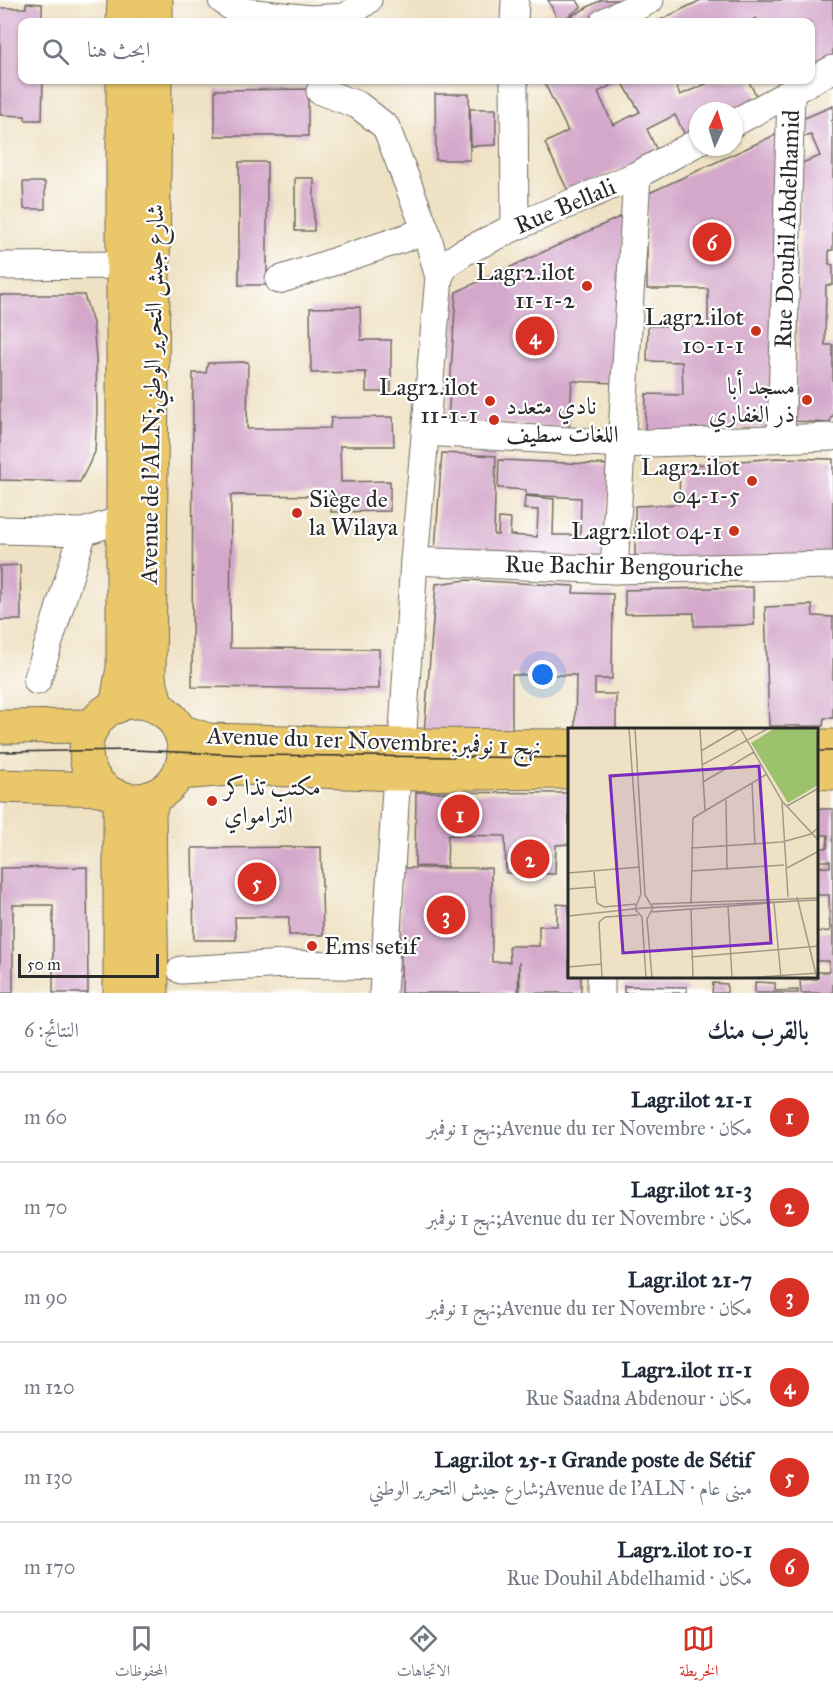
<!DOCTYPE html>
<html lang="ar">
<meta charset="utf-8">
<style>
body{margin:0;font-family:"IM FELL Great Primer",Amiri,serif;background:#f2f2f3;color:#1f2937;direction:rtl}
.compass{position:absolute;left:689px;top:102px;width:54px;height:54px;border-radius:50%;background:#fff;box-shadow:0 2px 4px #0004;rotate:4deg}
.scale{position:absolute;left:18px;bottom:15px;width:141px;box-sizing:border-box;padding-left:6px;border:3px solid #2b2b2b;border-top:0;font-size:16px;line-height:21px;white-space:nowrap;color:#2b2b2b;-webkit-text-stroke:4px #fff;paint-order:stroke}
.you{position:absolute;left:543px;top:675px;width:21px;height:21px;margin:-15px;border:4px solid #fff;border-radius:50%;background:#1a73e8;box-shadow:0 0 0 9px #1a73e833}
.badge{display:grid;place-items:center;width:39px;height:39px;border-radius:50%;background:#d93025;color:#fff;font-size:20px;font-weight:700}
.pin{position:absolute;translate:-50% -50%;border:3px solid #fff;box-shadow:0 2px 6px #0006}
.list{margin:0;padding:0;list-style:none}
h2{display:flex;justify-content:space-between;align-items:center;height:78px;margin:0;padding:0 24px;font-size:26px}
h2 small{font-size:20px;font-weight:400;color:#747a83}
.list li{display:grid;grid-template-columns:39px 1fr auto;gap:18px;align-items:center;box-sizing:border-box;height:90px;padding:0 24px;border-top:2px solid #e0e1e3}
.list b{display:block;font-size:22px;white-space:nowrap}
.list p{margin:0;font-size:20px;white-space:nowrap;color:#747a83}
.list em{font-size:20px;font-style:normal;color:#747a83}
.icon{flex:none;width:33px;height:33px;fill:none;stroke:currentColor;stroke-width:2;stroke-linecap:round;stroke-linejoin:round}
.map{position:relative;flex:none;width:833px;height:993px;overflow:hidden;direction:ltr}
.search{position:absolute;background:#fff;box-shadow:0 2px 4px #0004;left:18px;right:18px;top:18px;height:66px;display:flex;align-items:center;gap:15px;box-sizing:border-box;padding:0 21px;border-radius:12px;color:#747a83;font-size:22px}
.sheet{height:618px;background:#fff}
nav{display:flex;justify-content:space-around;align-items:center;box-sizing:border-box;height:84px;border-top:2px solid #e0e1e3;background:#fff;font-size:16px;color:#747a83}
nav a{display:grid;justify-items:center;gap:3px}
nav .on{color:#d93025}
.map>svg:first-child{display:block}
</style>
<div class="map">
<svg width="833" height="993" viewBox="0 0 833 993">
<rect width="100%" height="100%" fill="#fff"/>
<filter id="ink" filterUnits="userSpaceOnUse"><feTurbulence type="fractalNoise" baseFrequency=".0167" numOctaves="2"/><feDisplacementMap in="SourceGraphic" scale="12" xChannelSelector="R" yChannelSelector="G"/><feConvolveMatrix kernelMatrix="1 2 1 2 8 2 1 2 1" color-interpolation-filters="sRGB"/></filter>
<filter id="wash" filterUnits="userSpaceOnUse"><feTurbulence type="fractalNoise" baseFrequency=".008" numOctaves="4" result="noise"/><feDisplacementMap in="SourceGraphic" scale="24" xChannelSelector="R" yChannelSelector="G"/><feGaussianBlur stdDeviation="1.35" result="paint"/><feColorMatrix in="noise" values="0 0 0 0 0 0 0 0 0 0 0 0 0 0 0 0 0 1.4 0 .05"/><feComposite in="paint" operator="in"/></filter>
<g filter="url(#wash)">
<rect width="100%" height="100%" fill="#efe2c4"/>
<g id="blocks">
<g fill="#d4a8cb" fill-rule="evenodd">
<path d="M548,0H577L581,7L560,22L601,0H635L591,22H559Z"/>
<path d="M701,0H833V60L810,72V22H758L756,18L748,22H656Z"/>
<path d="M26,3L42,4V22H22V80H43L42,120H25V116L0,115V8H26Z"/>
<path d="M543,80H674L680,95L715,80H748L760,103L734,111H698V132L686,137L675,115L647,129L658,153L568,191L545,143L568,131ZM621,80L640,112L613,125L598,92Z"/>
<path d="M308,89V136H215V90Z"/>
<path d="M435,94H469L470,160H436Z"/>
<path d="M833,106V120L831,121L833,124V250H829V264L833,265V285H826L825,345H833V417H831L830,423L795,421L802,163L820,156L811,135L800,138V120Z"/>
<path d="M470,109H496V145L471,146Z"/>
<path d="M775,135L782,143L771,428L645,432L646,394L683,395L682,362L647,361L648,326H708V289H647V194Z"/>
<rect x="239" y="162" width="28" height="123"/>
<rect x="295" y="178" width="19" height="53"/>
<path d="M23,182H45V209H24Z"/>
<path d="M624,215L614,383L572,381L569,428L448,421L456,292Z"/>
<path d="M0,295H84L93,323L96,358L97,411L95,452L80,482L0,480Z"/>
<path d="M360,307L361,340H391V392H366V372L311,373L310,308Z"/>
<path d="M248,362L247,429L330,428L331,418L393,417L394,446H340L341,482L390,481V511L331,512V496L231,495L230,648L379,649V689L192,687L193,373H206L208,363Z"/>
<path d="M442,453L496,456L494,535H498L499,518L511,519L510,535L537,537L538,510L524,509L525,496L554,499L553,535H580L581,498L526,495V490L498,488L499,460L611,465L606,564L435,550Z"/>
<path d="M776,458L833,459V556L635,564V506L679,504L680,466Z"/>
<path d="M20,565L21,620H0V566Z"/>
<path d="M467,580L574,586L573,593L613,594L612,679H595V694H616V729H575L576,675H512V733H424L436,584Z"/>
<path d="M753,587L754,625L694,626V613L625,614V590Z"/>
<path d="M812,605L813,616L833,617V718H824L823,726H769L765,607Z"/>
<path d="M416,792L569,793V844L556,845L555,874L506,873L505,836L448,835L447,867L415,866Z"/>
<path d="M816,809H833V993H801L800,980L817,979V972H829V961H816V932L830,931L829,895H816V867H830V861H816V848H827L828,835H816Z"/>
<path d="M321,847L323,935H289V917H235L236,940H194L192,848Z"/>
<path d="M87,867L88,993H53V905H13V993H0V868Z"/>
<path d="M401,868H491L492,962H510L509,946H539V926H557V904L569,905V976H581V993H520L519,962L518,993H401Z"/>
<path d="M755,982L775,983V991L798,990V993H755Z"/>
<path d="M713,983L727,984V993H712Z"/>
<path d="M624,986L687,987V993H624Z"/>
</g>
</g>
</g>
<g filter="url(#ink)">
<use href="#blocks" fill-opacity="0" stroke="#706b61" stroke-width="1.5"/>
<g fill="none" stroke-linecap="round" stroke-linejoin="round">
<defs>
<g id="minor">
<path d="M222,0L234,9L246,12L310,19L346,17L368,0"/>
<path d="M514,22L515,0"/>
<path d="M604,22L650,0"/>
<path d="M514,80L515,227"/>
<path d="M320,91L358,105L386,127L426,231L439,277L414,561L402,745"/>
<path d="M734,123L833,69"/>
<path d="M0,266L122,265"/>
<path d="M439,277L446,264L464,252L515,227L637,175L698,142"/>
<path d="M279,280L426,231"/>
<path d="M425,432L621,444L833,437"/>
<path d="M781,438L791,92"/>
<path d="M0,530L83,532L124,519L141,521"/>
<path d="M414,561L614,570L833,565"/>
<path d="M614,570L637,175"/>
<path d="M37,681L83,532"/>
<path d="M181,970L284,964L385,966"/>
<path d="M383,993L397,774"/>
<path d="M601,993V976"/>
</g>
<g id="major">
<path d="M123,22L124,0"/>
<path d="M156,22V0"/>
<path d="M155,80L149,678L157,707"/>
<circle cx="135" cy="751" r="49"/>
<path d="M116,707L123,668V80"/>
<path d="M0,727L93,726"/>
<path d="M181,731L208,740L402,745L569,746"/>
<path d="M816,746H833"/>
<path d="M816,772L833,773"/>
<path d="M180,773L241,768L397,774L569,772"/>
<path d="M0,786L103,789"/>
<path d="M120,797V993"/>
<path d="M152,993L149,813L154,797"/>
</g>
</defs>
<use href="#minor" stroke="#706b61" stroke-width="29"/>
<use href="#major" stroke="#706b61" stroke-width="35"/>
<use href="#minor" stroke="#fff" stroke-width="27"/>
<use href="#major" stroke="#eac769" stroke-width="33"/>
<g stroke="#2b2b2b" stroke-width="1.5">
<path d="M816,751H833"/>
<path d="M0,752L133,750L245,755L569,758"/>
</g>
</g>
</g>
<g fill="#c8321e" stroke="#fff" stroke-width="2">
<circle cx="587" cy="286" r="6"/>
<circle cx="756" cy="331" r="6"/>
<circle cx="807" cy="400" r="6"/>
<circle cx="490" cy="401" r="6"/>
<circle cx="494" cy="420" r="6"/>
<circle cx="752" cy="481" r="6"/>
<circle cx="297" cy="513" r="6"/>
<circle cx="734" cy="531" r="6"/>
<circle cx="212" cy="801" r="6"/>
<circle cx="312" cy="946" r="6"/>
</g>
<g text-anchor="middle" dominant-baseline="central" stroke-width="4.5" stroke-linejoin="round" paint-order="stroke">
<g font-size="24" fill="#2b2b2b" stroke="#fff">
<text transform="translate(565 206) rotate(-23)">Rue Bellali</text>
<text transform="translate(787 229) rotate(-88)">Rue Douhil Abdelhamid</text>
<text transform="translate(152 394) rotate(-89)">Avenue de l'ALN;شارع جيش التحرير الوطني</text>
<text transform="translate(624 566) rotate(1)">Rue Bachir Bengouriche</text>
<text transform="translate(374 741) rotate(2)">Avenue du 1er Novembre;نهج 1 نوفمبر</text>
</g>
<g font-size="24" fill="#2b2b2b" stroke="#fff" text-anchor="end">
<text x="575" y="272">Lagr2.ilot<tspan x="575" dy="28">11-1-2</tspan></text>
<text x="744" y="317">Lagr2.ilot<tspan x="744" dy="28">10-1-1</tspan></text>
<text x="795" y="386">مسجد أبا<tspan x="795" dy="28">ذر الغفاري</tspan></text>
<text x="478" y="387">Lagr2.ilot<tspan x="478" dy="28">11-1-1</tspan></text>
<text x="506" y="406" text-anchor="start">نادي متعدد<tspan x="506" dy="28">اللغات سطيف</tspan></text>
<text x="740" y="467">Lagr2.ilot<tspan x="740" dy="28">04-1-5</tspan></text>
<text x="309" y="499" text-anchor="start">Siège de<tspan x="309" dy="28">la Wilaya</tspan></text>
<text x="722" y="531">Lagr2.ilot 04-1</text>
<text x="224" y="787" text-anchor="start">مكتب تذاكر<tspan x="224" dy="28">الترامواي</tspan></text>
<text x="324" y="946" text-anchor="start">Ems setif</text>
</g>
</g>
<g transform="translate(568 728)">
<rect width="250" height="250" fill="#efe2c4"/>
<path d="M207,0H247L250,7V57L220,75L183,15Z" fill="#9cc26d"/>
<path fill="none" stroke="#a19987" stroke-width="1.5" d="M61,0L73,166L67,181L74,189L78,250M67,0L77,167L85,180L79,191L84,250M132,0L137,82M172,0L214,73L251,113M133,23L172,0M134,37L201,0M135,54L186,24M184,55L187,117M158,72L159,142M214,73L220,169M219,78L251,60M123,120L214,114L243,106L251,99M219,140L251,123M123,143L216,137M26,144L29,175M0,145L72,139M0,161L27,159M229,169L249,250M29,175L36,179L68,176M206,175L213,250M84,176L251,170M123,176L125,90L199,46M160,178L164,250M123,181L125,250M84,184L227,173M0,188L75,180L251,172M31,194L34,250M31,194L37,189L70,187M123,229L251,218M0,239L33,236M176,250L251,245"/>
<path fill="#7b2cbf" fill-opacity="0.15" stroke="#7b2cbf" stroke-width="3" d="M191,38L203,215L55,225L42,48Z"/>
<rect width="250" height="250" fill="none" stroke="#2b2b2b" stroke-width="3"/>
</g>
</svg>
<svg class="compass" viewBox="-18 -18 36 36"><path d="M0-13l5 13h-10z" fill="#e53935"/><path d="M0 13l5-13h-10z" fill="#747a83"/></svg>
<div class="scale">50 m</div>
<div class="you"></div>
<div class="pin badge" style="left:460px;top:814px">1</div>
<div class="pin badge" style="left:530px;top:859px">2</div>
<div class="pin badge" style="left:446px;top:915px">3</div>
<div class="pin badge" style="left:535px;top:336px">4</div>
<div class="pin badge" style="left:257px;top:882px">5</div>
<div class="pin badge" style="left:712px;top:242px">6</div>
<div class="search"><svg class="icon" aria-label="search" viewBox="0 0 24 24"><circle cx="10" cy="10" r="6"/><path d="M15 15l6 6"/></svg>ابحث هنا</div>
</div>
<section class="sheet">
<h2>بالقرب منك<small>النتائج: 6</small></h2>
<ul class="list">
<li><span class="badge">1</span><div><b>Lagr.ilot 21-1</b><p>مكان · Avenue du 1er Novembre;نهج 1 نوفمبر</p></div><em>60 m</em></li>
<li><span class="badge">2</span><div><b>Lagr.ilot 21-3</b><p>مكان · Avenue du 1er Novembre;نهج 1 نوفمبر</p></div><em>70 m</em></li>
<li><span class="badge">3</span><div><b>Lagr.ilot 21-7</b><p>مكان · Avenue du 1er Novembre;نهج 1 نوفمبر</p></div><em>90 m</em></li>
<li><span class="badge">4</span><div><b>Lagr2.ilot 11-1</b><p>مكان · Rue Saadna Abdenour</p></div><em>120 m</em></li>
<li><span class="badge">5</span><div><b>Lagr.ilot 25-1 Grande poste de Sétif</b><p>مبنى عام · Avenue de l'ALN;شارع جيش التحرير الوطني</p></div><em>130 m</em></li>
<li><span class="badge">6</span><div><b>Lagr2.ilot 10-1</b><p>مكان · Rue Douhil Abdelhamid</p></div><em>170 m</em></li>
</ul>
</section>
<nav>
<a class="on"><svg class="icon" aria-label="map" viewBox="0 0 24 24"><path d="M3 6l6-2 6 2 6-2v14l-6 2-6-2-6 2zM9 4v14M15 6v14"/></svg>الخريطة</a>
<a><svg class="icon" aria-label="directions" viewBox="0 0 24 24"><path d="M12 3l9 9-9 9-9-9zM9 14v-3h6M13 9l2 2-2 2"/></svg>الاتجاهات</a>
<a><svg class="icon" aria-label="saved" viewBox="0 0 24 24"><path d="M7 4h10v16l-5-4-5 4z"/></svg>المحفوظات</a>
</nav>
